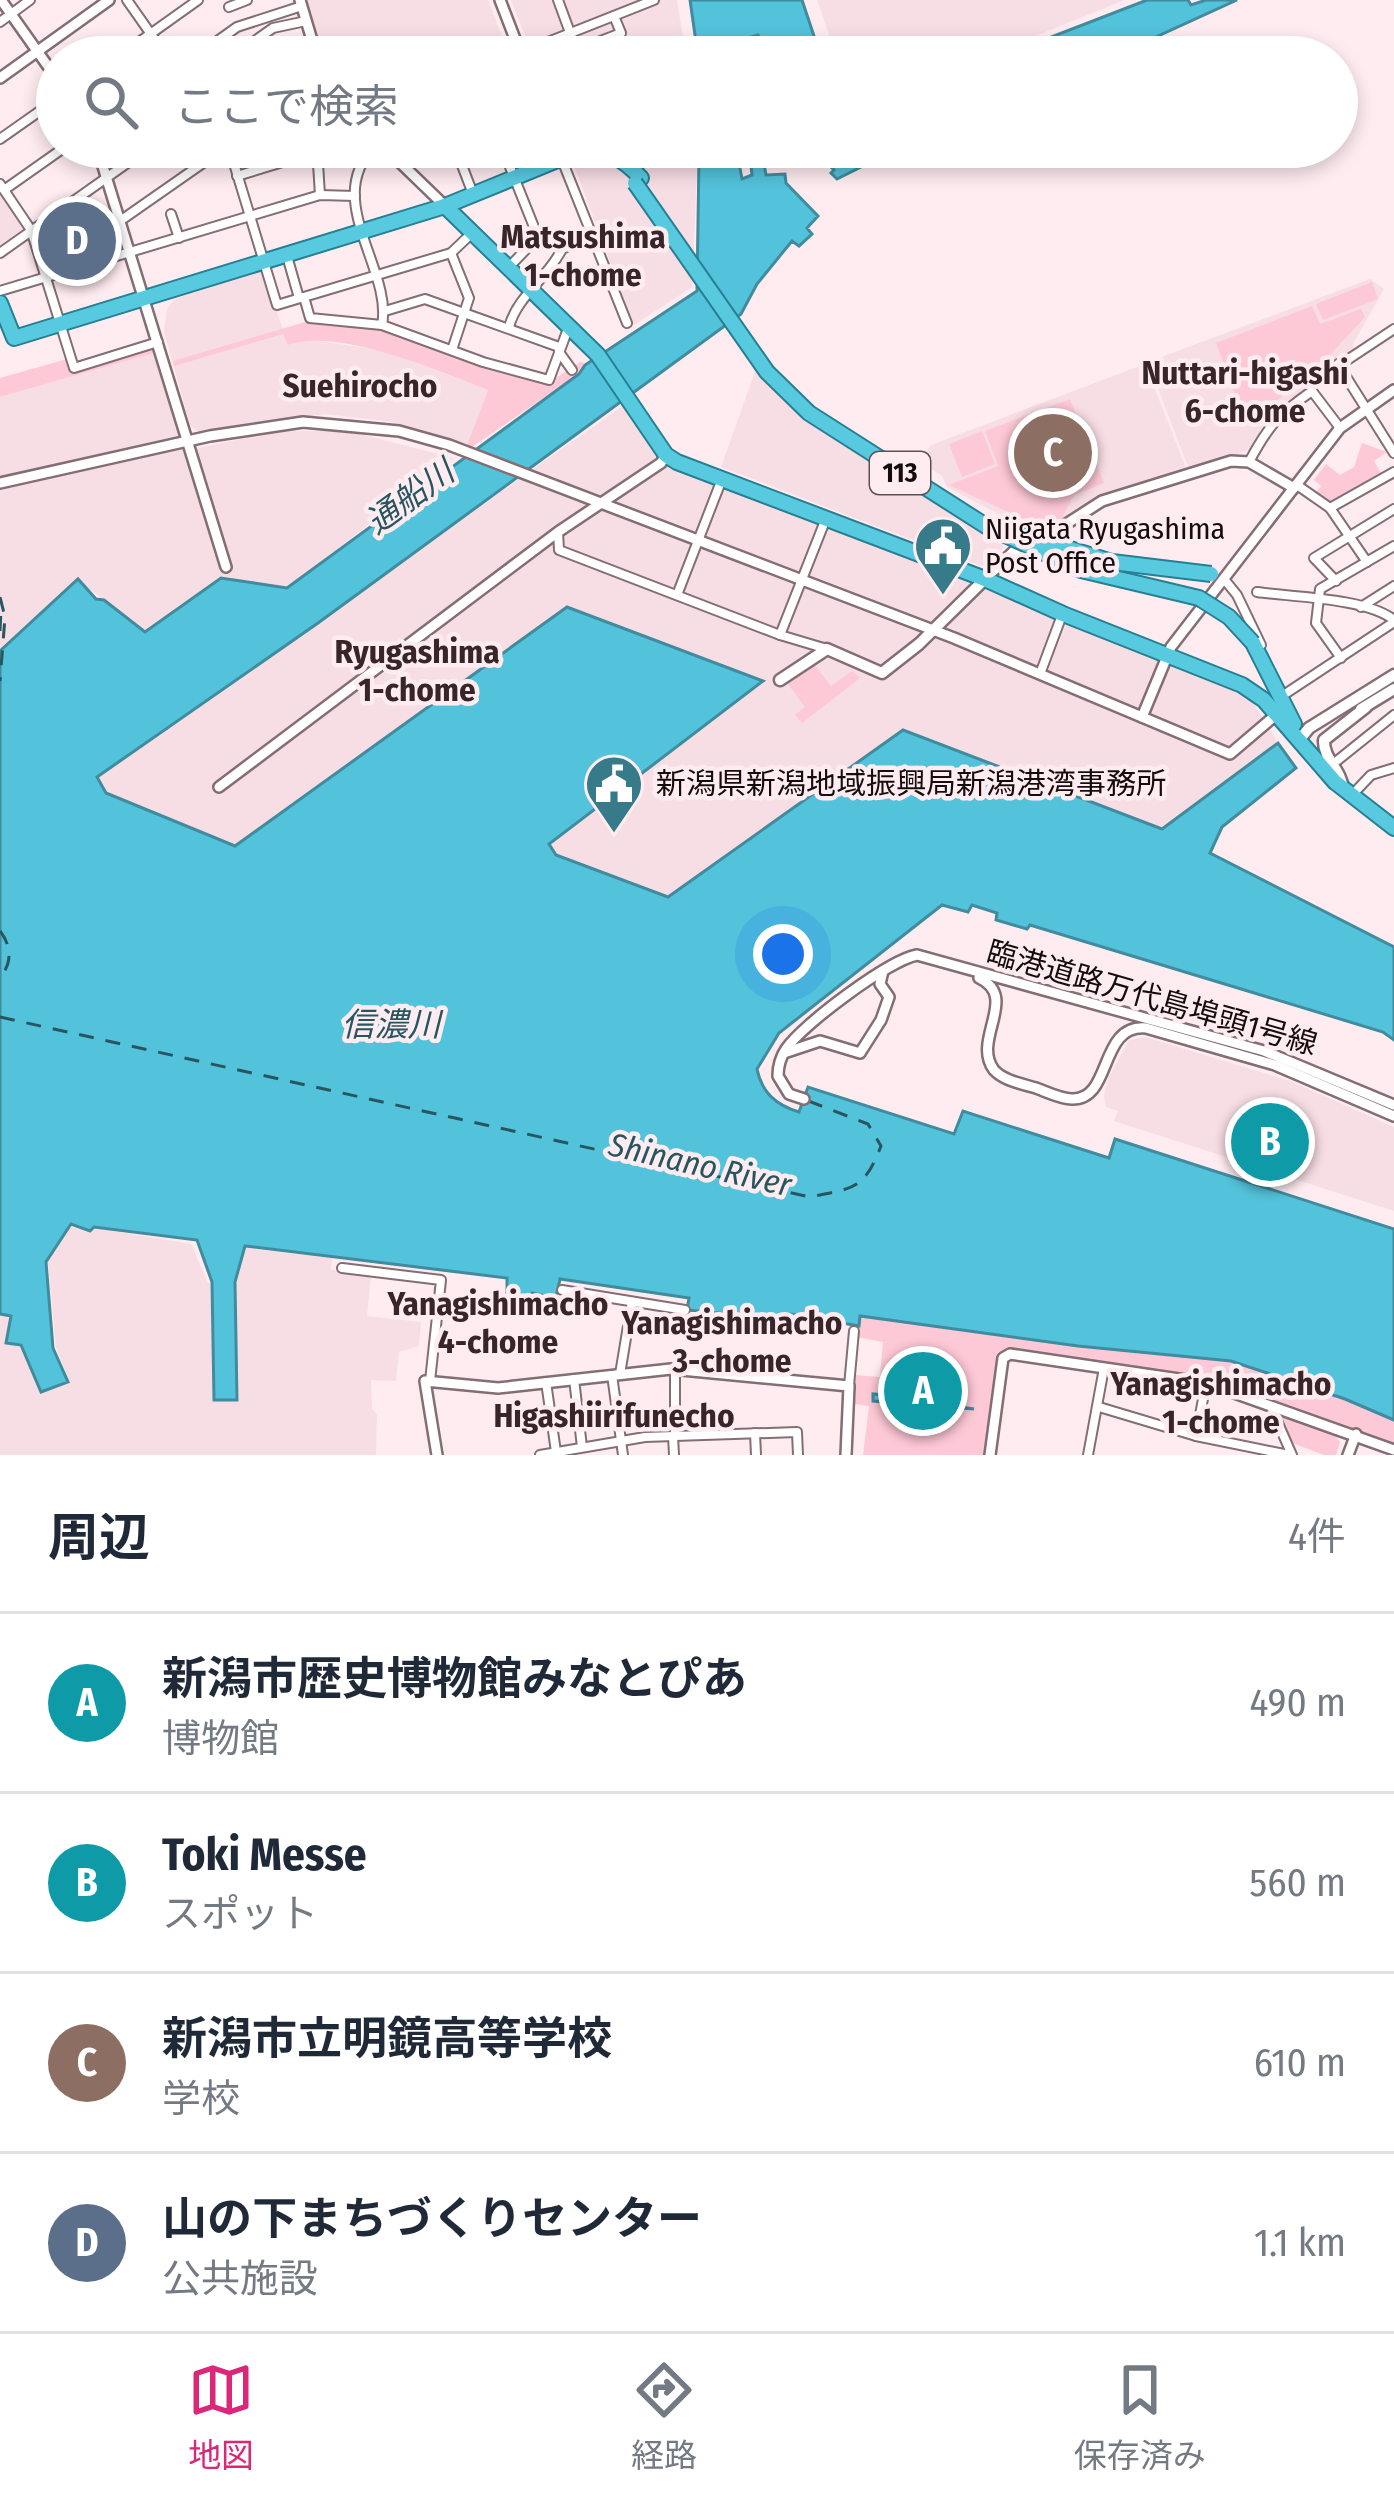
<!DOCTYPE html>
<html lang="ja">
<meta charset="utf-8">
<style>
body{margin:0;font-family:"Fira Sans Condensed","Noto Sans JP",sans-serif;background:#f6f6f7;color:#1f2937}
.you{position:absolute;left:783px;top:954px;width:42px;height:42px;margin:-30px;border:9px solid #fff;border-radius:50%;background:#1a73e8;box-shadow:0 0 0 18px #1a73e833}
.badge{display:grid;place-items:center;width:78px;height:78px;border-radius:50%;background:#db2777;color:#fff;font-size:39px;font-weight:700}
.pin{position:absolute;translate:-50% -50%;border:6px solid #fff;box-shadow:0 3px 12px #0006}
.list{margin:0;padding:0;list-style:none}
h2{display:flex;justify-content:space-between;align-items:center;height:156px;margin:0;padding:0 48px;font-size:51px}
h2 small{font-size:39px;font-weight:400;color:#747a83}
.list li{display:grid;grid-template-columns:78px 1fr auto;gap:36px;align-items:center;box-sizing:border-box;height:180px;padding:0 48px;border-top:3px solid #e0e1e3}
.list b{display:block;font-size:45px;white-space:nowrap}
.list p{margin:0;font-size:39px;white-space:nowrap;color:#747a83}
.list em{font-size:39px;font-style:normal;color:#747a83}
.icon{flex:none;width:66px;height:66px;fill:none;stroke:currentColor;stroke-width:2;stroke-linecap:round;stroke-linejoin:round}
.map{position:relative;flex:none;width:1394px;height:1455px;overflow:hidden}
.search{position:absolute;background:#fff;box-shadow:0 6px 18px #0003;left:36px;right:36px;top:36px;height:132px;display:flex;align-items:center;gap:30px;box-sizing:border-box;padding:0 42px;border-radius:66px;color:#747a83;font-size:45px}
.sheet{height:876px;background:#fff}
nav{display:flex;justify-content:space-around;align-items:center;box-sizing:border-box;height:168px;border-top:3px solid #e0e1e3;background:#fff;font-size:33px;color:#747a83}
nav a{display:grid;justify-items:center;gap:6px}
nav .on{color:#db2777}
.map>svg:first-child{display:block}
</style>
<div class="map">
<svg width="1394" height="1455" viewBox="0 0 1394 1455">
<rect width="100%" height="100%" fill="#ffecf0"/>
<g fill="#f7dee4">
<path d="M305,0H488L510,57H323Z"/>
<path d="M511,0H677L686,57H533Z"/>
<path d="M817,0H1125L983,57H837Z"/>
<path d="M567,147H698L692,287L634,325Z"/>
<path d="M0,191L27,229L0,248Z"/>
<path d="M263,270L288,345L305,339L386,351L488,390L468,444L392,422L325,414L199,432L190,425L164,331L167,309L175,299Z"/>
<path d="M1370,279L1384,289L1353,344L1354,351L1328,367L1306,388L1269,414L1251,449L1190,472L1148,362Z"/>
<path d="M154,353L184,451L279,431H348L454,458L287,588L221,578L145,632L78,580L0,651V397Z"/>
<path d="M1145,364L1188,473L1113,492L1048,533L1006,518L947,487L942,476L920,461L931,445Z"/>
<path d="M757,366L809,419L939,505L1005,541L996,563L981,566L721,467Z"/>
<path d="M624,405L671,467L819,522L1249,696L1278,743L1163,829L903,730L668,897L555,855L549,844L762,681L568,607L234,846L106,793L97,776Z"/>
<path d="M1145,1037L1290,1081L1394,1127V1211L1114,1121L1118,1111L1106,1107L1104,1095L1109,1077L1129,1040Z"/>
<path d="M70,1226L90,1233L95,1228L191,1244L208,1283L237,1282L245,1248L332,1258L331,1270L371,1276L367,1316L421,1322L419,1346L399,1352L396,1381L371,1380L372,1409L377,1414L376,1455H0V1314L11,1316L6,1343L21,1345L40,1394L70,1383L56,1347L48,1262Z"/>
</g>
<g fill="#fec9d6">
<path d="M1372,282L1378,299L1323,320L1316,304Z"/>
<path d="M1312,306L1320,324L1361,309L1365,317L1328,357L1256,419L1245,422L1216,343Z"/>
<path d="M312,320L384,327L548,383L582,361L585,365L577,375L472,447L467,445L488,390C438,371 339,327 288,345L283,334L174,366L173,361Z"/>
<path d="M152,345L154,353L0,397V378L67,359L71,370Z"/>
<path d="M1070,399L1104,483L1074,495L1062,518L1045,529L949,485L998,466L985,431Z"/>
<path d="M982,431L995,464L962,477L949,444Z"/>
<path d="M1362,443L1387,452L1374,461L1382,475L1334,504L1315,494L1321,486L1314,480L1326,464L1340,475L1354,467Z"/>
<path d="M814,664L831,686L852,671L860,678L802,723L795,715L805,707L788,684Z"/>
<path d="M859,1316L1078,1346L1232,1361L1345,1399L1394,1420V1445L1208,1379L1005,1350L997,1353L984,1455H863L869,1406L853,1404L855,1375L880,1377L883,1342L857,1337Z"/>
<path d="M1276,1415L1334,1434L1340,1442L1336,1455H1324L1287,1441Z"/>
</g>
<g fill="#53c2db" stroke="#408c9e" stroke-width="3">
<path d="M690,0H802L821,57H770L758,35L747,38L749,57H737L732,38L722,40L724,57H708L706,42H696Z"/>
<path d="M1147,0H1188L1191,5L1206,0H1237L1112,57H998L1003,47L1023,48Z"/>
<path d="M720,147H736L742,179L752,175L749,147H761L766,175L785,174L786,183L818,216L807,228L812,234L799,246L792,241L757,284L741,314L318,623L97,777L106,793L235,846L567,607L763,681L549,844L556,855L668,897L903,730L1162,829L1278,743L1296,768L1222,827L1210,853L1394,947V1040L1383,1032L1030,925L1027,929L996,920L997,913L972,905L968,912L942,905L779,1033L757,1069C762,1093 776,1105 799,1112L808,1087L954,1134L963,1111L1109,1158L1115,1139L1394,1229V1420L1345,1399L1231,1361L1078,1346L860,1316L859,1326L790,1314L788,1320L687,1310L689,1298L560,1279L556,1298L532,1293L531,1299L507,1294V1278L245,1246L235,1282L237,1400H214L212,1282L197,1240L94,1227L90,1231L71,1224L46,1262L53,1348L68,1382L41,1392L21,1345L6,1343L11,1316L0,1314V651L78,579L96,599L104,600L145,632L221,578L287,588L579,374L585,365L697,291L699,156L718,154Z"/>
<path d="M811,147H901L837,179L831,173L834,170Z"/>
<path d="M910,1393L941,1395V1404L974,1409L873,1401V1394L909,1397Z"/>
</g>
<g fill="none" stroke-linecap="round" stroke-linejoin="round">
<g stroke="#275661" stroke-width="3" stroke-dasharray="15 12" stroke-linecap="butt">
<path d="M0,597L5,617L0,681"/>
<path d="M0,631L1,609"/>
<path d="M0,931C11,945 13,963 0,977"/>
<path d="M0,1017L810,1197C854,1188 864,1190 881,1146L868,1124L806,1100"/>
</g>
<defs>
<g id="minor">
<path d="M127,0L167,57"/>
<path d="M558,0L579,57"/>
<path d="M229,7L247,0"/>
<path d="M0,22L30,0"/>
<path d="M577,50L621,33L614,16"/>
<path d="M520,53L654,0"/>
<path d="M118,57L198,0"/>
<path d="M195,57L237,27L302,6"/>
<path d="M232,57L273,28L306,21"/>
<path d="M288,57L312,40"/>
<path d="M0,139L57,99"/>
<path d="M229,147L277,305L451,253L472,233"/>
<path d="M374,147C322,200 393,270 382,325"/>
<path d="M455,147L473,194"/>
<path d="M502,147L538,237L508,268"/>
<path d="M871,147L875,162"/>
<path d="M317,148L320,195"/>
<path d="M562,160L627,323"/>
<path d="M237,176L319,151"/>
<path d="M0,184L31,230L74,368L158,342"/>
<path d="M4,190L65,147"/>
<path d="M171,214L179,238"/>
<path d="M120,221L226,147"/>
<path d="M0,253L150,147"/>
<path d="M451,253L469,298L452,350"/>
<path d="M287,256L299,298"/>
<path d="M0,291L320,195L355,196"/>
<path d="M304,297L310,318L382,325L483,362L549,380L569,326"/>
<path d="M385,311L425,299L559,347"/>
<path d="M509,327C517,296 548,278 562,249L592,236"/>
<path d="M559,352L572,370"/>
<path d="M1338,364L1394,453"/>
<path d="M1312,391L1340,428"/>
<path d="M1249,462C1268,426 1279,414 1312,391L1311,384L1394,329"/>
<path d="M1297,485L1330,508L1367,562"/>
<path d="M1330,508L1394,472"/>
<path d="M558,532L559,550L780,635L827,649"/>
<path d="M1224,579L1237,595L1261,645"/>
<path d="M1336,581L1314,558L1394,509"/>
<path d="M1257,592C1292,597 1367,598 1394,620"/>
<path d="M677,595L722,479"/>
<path d="M1361,607L1394,586"/>
<path d="M780,635L825,521"/>
<path d="M1341,658L1316,623L1320,589L1394,546"/>
<path d="M1040,674L1062,615"/>
<path d="M1285,694L1394,622"/>
<path d="M1338,760L1394,715"/>
<path d="M1352,795L1371,775L1394,768"/>
<path d="M342,1268L441,1280L430,1381"/>
<path d="M562,1290L685,1310"/>
<path d="M675,1369V1435"/>
<path d="M620,1374L632,1302"/>
<path d="M612,1375L623,1455"/>
<path d="M574,1379L582,1447"/>
<path d="M546,1382L556,1452"/>
<path d="M849,1386L854,1331"/>
<path d="M1099,1407L1196,1436L1289,1455"/>
<path d="M1271,1407L1292,1455"/>
<path d="M755,1433L756,1455"/>
<path d="M673,1436L674,1455"/>
<path d="M1196,1436L1206,1383"/>
<path d="M540,1455L645,1437L797,1432L798,1455"/>
<path d="M1088,1455L1104,1368"/>
</g>
<g id="tertiary">
<path d="M1,0L57,79"/>
<path d="M300,0L317,57"/>
<path d="M500,0L522,57"/>
<path d="M0,78L109,0"/>
<path d="M97,147L226,567"/>
<path d="M384,147L445,206"/>
<path d="M0,483L210,436L303,422L399,431L449,445L954,638L1230,754L1277,714"/>
<path d="M1043,539L1102,501L1231,461L1249,462L1294,488"/>
<path d="M1007,563L1041,549"/>
<path d="M985,579L1014,551L1028,546"/>
<path d="M1142,717L1171,647L1340,428L1394,390"/>
<path d="M219,787L558,532L661,463L666,455"/>
<path d="M979,978C1020,997 971,1040 994,1070C1004,1081 1023,1084 1036,1088C1047,1092 1061,1099 1072,1099C1113,1100 1098,1024 1146,1028L1275,1065L1394,1116"/>
<path d="M784,1053L820,1041L860,1053L881,1020L889,997L880,984L883,971"/>
<path d="M804,1099L789,1094L778,1076C778,1065 780,1058 786,1049C803,1024 889,960 917,955L1264,1051L1394,1105"/>
<path d="M437,1455L425,1381L498,1388L671,1369L849,1386L846,1455"/>
<path d="M990,1455L1003,1358L1010,1354L1206,1383L1394,1450"/>
<path d="M1348,1455L1356,1434"/>
</g>
<g id="secondary">
<path d="M780,680L827,649L882,673L919,644L985,579"/>
<path d="M1361,709L1394,689"/>
<path d="M1300,739L1309,728L1394,675"/>
<path d="M1343,789C1341,769 1323,759 1324,740L1366,707"/>
</g>
<g id="trunk">
<path d="M445,206L598,355L666,455L677,462L985,579L1063,614L1242,685L1264,700L1335,782L1394,828"/>
<path d="M0,303L14,338L445,206L577,152C604,148 623,158 641,178"/>
<path d="M1253,643L1294,724"/>
</g>
</defs>
<use href="#minor" stroke="#836e73" stroke-width="12"/>
<use href="#tertiary" stroke="#836e73" stroke-width="14"/>
<use href="#secondary" stroke="#836e73" stroke-width="15"/>
<use href="#trunk" stroke="#267f92" stroke-width="18"/>
<use href="#minor" stroke="#fff" stroke-width="8"/>
<use href="#tertiary" stroke="#fff" stroke-width="9"/>
<use href="#secondary" stroke="#fff" stroke-width="10"/>
<use href="#trunk" stroke="#58cae0" stroke-width="14"/>
<defs>
<g id="trunk-bridge">
<path d="M635,183L767,372L809,413L986,526L1081,570L1199,598L1229,617L1253,643"/>
<path d="M1016,532L1112,562L1211,574"/>
</g>
</defs>
<use href="#trunk-bridge" stroke="#267f92" stroke-width="18" stroke-linecap="butt"/>
<use href="#trunk-bridge" stroke="#58cae0" stroke-width="14"/>
</g>
<defs>
<symbol id="civic-pin" viewBox="-11 -11 22 30"><path d="M0 17L-7.5 6A9.5 9.5 0 1 1 7.5 6Z" fill="#377b8a" stroke="#ffecf0"/><path d="M-.6-6.5H3V-4.5H.6V-3L4-1V1h2V6H-6V1h2V-1L-.6-3ZM-1.2 2.5V6h2.4V2.5Z" fill="#fff"/></symbol>
</defs>
<g fill-rule="evenodd">
<use href="#civic-pin" x="910" y="513" width="66" height="90"/>
<use href="#civic-pin" x="581" y="751" width="66" height="90"/>
</g>
<g text-anchor="middle" dominant-baseline="central" stroke-width="9" stroke-linejoin="round" paint-order="stroke">
<rect fill="#ffecf0" stroke="#5a5052" stroke-width="3" x="870" y="452" width="60" height="42" rx="9"/>
<g font-size="27" font-weight="bold" fill="#140d0f">
<text x="900" y="473">113</text>
</g>
<g font-size="30" fill="#140d0f" stroke="#ffecf0" text-anchor="start">
<text x="985" y="529">Niigata Ryugashima<tspan x="985" dy="34">Post Office</tspan></text>
<text x="656" y="784">新潟県新潟地域振興局新潟港湾事務所</text>
</g>
<g font-size="30" fill="#140d0f" stroke="#ffecf0">
<text transform="translate(1152 998) rotate(16)">臨港道路万代島埠頭1号線</text>
</g>
<g font-size="33" font-weight="bold" fill="#37252a" stroke="#ffecf0">
<text x="583" y="237">Matsushima<tspan x="583" dy="38">1-chome</tspan></text>
<text x="1245" y="373">Nuttari-higashi<tspan x="1245" dy="38">6-chome</tspan></text>
<text x="360" y="386">Suehirocho</text>
<text x="417" y="652">Ryugashima<tspan x="417" dy="38">1-chome</tspan></text>
<text x="498" y="1304">Yanagishimacho<tspan x="498" dy="38">4-chome</tspan></text>
<text x="732" y="1323">Yanagishimacho<tspan x="732" dy="38">3-chome</tspan></text>
<text x="1221" y="1384">Yanagishimacho<tspan x="1221" dy="38">1-chome</tspan></text>
<text x="614" y="1416">Higashiirifunecho</text>
</g>
<g font-size="33" font-style="italic" fill="#275661" stroke="#ffecf0">
<text transform="translate(410 497) rotate(-36)">通船川</text>
<text x="391" y="1025">信濃川</text>
<text transform="translate(700 1165) rotate(13)">Shinano River</text>
</g>
</g>
</svg>
<div class="you"></div>
<div class="pin badge" style="left:923px;top:1391px;background:#0f9aa8">A</div>
<div class="pin badge" style="left:1270px;top:1142px;background:#0f9aa8">B</div>
<div class="pin badge" style="left:1053px;top:453px;background:#8d6e63">C</div>
<div class="pin badge" style="left:77px;top:241px;background:#5c6f8a">D</div>
<div class="search"><svg class="icon" aria-label="search" viewBox="0 0 24 24"><circle cx="10" cy="10" r="6"/><path d="M15 15l6 6"/></svg>ここで検索</div>
</div>
<section class="sheet">
<h2>周辺<small>4件</small></h2>
<ul class="list">
<li><span class="badge" style="background:#0f9aa8">A</span><div><b>新潟市歴史博物館みなとぴあ</b><p>博物館</p></div><em>490 m</em></li>
<li><span class="badge" style="background:#0f9aa8">B</span><div><b>Toki Messe</b><p>スポット</p></div><em>560 m</em></li>
<li><span class="badge" style="background:#8d6e63">C</span><div><b>新潟市立明鏡高等学校</b><p>学校</p></div><em>610 m</em></li>
<li><span class="badge" style="background:#5c6f8a">D</span><div><b>山の下まちづくりセンター</b><p>公共施設</p></div><em>1.1 km</em></li>
</ul>
</section>
<nav>
<a class="on"><svg class="icon" aria-label="map" viewBox="0 0 24 24"><path d="M3 6l6-2 6 2 6-2v14l-6 2-6-2-6 2zM9 4v14M15 6v14"/></svg>地図</a>
<a><svg class="icon" aria-label="directions" viewBox="0 0 24 24"><path d="M12 3l9 9-9 9-9-9zM9 14v-3h6M13 9l2 2-2 2"/></svg>経路</a>
<a><svg class="icon" aria-label="saved" viewBox="0 0 24 24"><path d="M7 4h10v16l-5-4-5 4z"/></svg>保存済み</a>
</nav>
